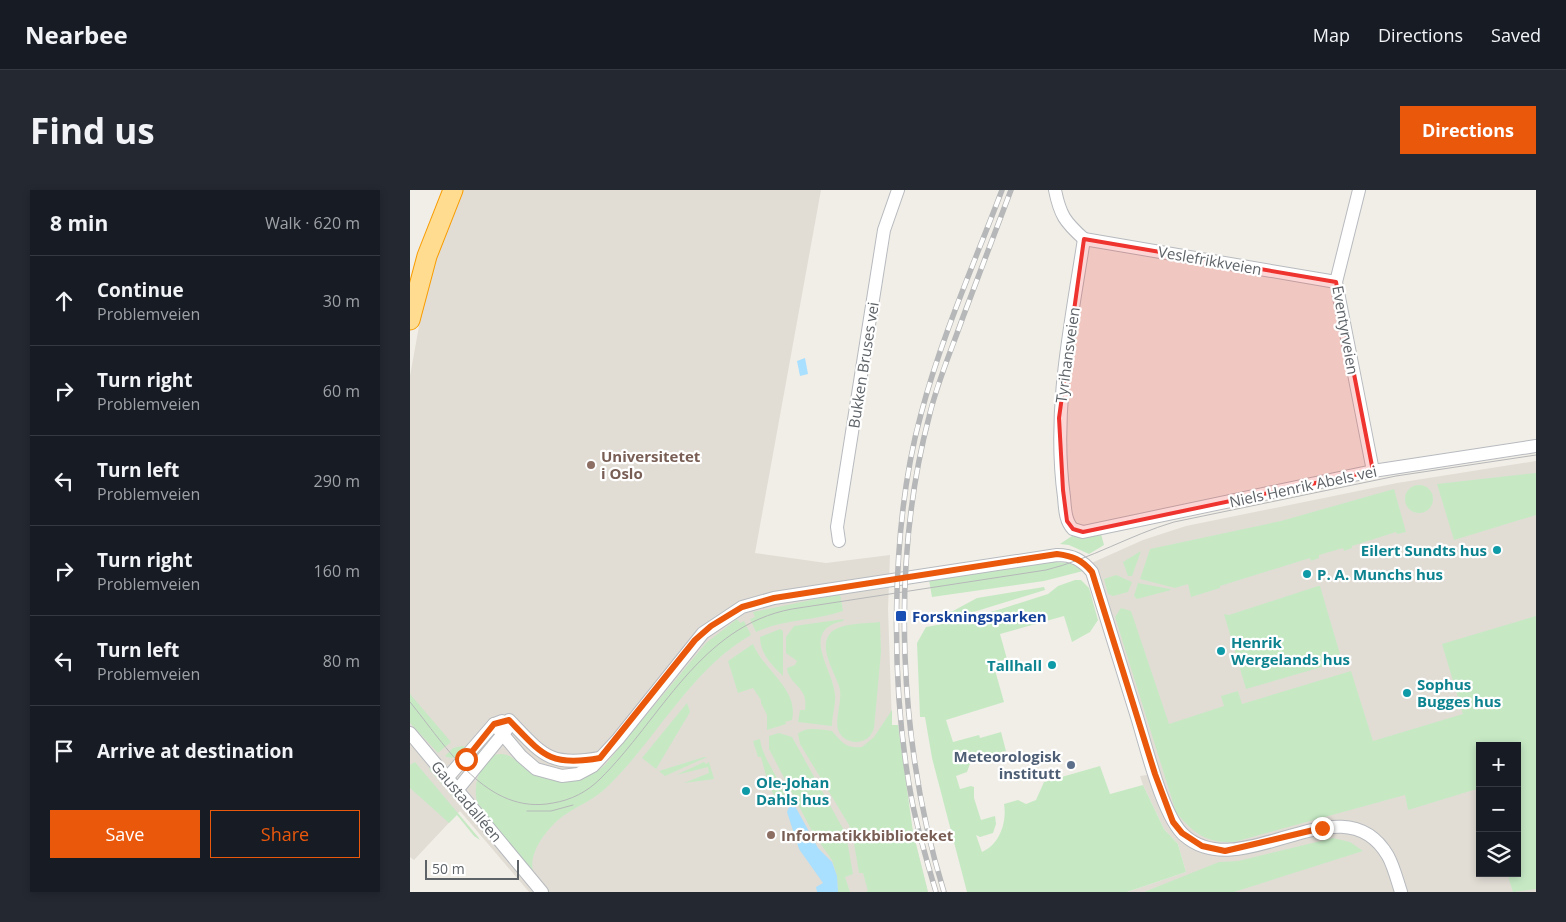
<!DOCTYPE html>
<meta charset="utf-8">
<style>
body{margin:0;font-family:"Open Sans",sans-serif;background:#242831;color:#f1f3f6}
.controls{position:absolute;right:15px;bottom:15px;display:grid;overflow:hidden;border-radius:0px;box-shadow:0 2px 8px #0003}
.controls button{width:45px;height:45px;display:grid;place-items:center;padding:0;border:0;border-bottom:1px solid #363941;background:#171b24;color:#f1f3f6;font:25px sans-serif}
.scale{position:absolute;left:15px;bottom:12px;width:94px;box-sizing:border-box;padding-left:5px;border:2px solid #5e6368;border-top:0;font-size:14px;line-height:18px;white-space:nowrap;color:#5e6368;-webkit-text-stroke:4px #fff;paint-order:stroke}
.stop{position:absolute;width:15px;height:15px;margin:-11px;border:4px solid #ea580c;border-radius:50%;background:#fff}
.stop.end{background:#ea580c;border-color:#fff;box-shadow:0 1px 5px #0008}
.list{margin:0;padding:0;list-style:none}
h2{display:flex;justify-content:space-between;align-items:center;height:65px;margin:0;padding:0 20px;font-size:21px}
h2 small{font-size:16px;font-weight:400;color:#9ea1a6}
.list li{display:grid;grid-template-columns:32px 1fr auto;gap:15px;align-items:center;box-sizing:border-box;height:90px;padding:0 20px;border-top:1px solid #363941}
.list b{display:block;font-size:19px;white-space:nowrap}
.list p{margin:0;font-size:16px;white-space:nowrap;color:#9ea1a6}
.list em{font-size:16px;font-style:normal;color:#9ea1a6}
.actions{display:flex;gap:10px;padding:15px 20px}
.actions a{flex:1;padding:11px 0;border:1px solid #ea580c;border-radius:0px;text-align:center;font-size:18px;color:#ea580c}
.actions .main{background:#ea580c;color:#fff}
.icon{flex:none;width:28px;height:28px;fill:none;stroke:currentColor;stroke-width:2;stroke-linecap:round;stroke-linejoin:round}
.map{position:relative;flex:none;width:1126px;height:702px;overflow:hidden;border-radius:0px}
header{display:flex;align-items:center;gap:30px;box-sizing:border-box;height:70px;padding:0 25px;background:#171b24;border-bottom:1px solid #363941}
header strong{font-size:24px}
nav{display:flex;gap:28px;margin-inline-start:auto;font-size:18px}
.intro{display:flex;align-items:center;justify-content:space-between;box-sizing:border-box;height:120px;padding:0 30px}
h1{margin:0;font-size:35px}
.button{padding:12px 22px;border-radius:0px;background:#ea580c;color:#fff;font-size:18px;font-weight:700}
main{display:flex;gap:30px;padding:0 30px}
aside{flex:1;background:#171b24;border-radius:0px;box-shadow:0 2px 8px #0003}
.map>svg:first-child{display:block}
</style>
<header>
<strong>Nearbee</strong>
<nav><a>Map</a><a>Directions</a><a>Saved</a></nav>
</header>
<div class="intro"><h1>Find us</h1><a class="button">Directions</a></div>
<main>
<aside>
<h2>8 min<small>Walk · 620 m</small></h2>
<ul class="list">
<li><svg class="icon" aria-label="ahead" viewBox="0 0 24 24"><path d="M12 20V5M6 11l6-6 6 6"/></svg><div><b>Continue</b><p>Problemveien</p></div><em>30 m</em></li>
<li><svg class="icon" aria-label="right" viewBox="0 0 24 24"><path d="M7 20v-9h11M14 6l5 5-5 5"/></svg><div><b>Turn right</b><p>Problemveien</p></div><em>60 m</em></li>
<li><svg class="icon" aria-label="left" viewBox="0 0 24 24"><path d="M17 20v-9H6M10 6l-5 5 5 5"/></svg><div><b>Turn left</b><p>Problemveien</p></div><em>290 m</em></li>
<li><svg class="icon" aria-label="right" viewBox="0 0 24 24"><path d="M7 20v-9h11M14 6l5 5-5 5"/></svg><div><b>Turn right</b><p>Problemveien</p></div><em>160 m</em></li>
<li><svg class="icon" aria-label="left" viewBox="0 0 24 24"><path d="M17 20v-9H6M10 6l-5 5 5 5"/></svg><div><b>Turn left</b><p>Problemveien</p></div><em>80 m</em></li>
<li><svg class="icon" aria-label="arrive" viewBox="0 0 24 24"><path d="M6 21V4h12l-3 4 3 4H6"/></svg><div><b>Arrive at destination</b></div></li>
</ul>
<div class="actions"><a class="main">Save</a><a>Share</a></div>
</aside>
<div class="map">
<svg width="1126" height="702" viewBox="0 0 1126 702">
<rect width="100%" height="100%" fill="#f1eee7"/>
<g fill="#e1ddd5" fill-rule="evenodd">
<path d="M53,0H411L345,363L416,373L480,365L478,419L482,535L503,642L518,702H119L50,621L4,670L0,667V186L15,103L32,48Z"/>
<path d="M1126,271V702H759L756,694L734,702H717L776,682L768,654L754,639L733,595L730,586L744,584L677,375L733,350L776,336L987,293ZM1070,556H1107V683H1070Z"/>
</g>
<g fill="#c6e9c4">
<path d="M1126,283V325L1044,350L1027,294Z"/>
<circle cx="1009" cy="309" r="14"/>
<path d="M984,299L996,342L987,344L986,342L942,356V358L934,361L933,358L909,365V368L901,371L900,368L810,396V398L781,407L778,394L765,398L730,389L740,359L871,331Z"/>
<path d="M691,344L694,355L679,364L659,355L650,354L662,346Z"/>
<path d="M731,361L722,386H718L713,372Z"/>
<path d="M643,372L660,373L673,381L634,391L522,407L519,390Z"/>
<path d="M706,385L722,392L718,402L703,406L698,404L694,389Z"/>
<path d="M665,390H671L679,398L688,430L680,442L662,452L654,426L590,444L597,469L583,473L594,512L536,530L543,552L569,545L570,548L591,542L596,561L561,571L557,582L546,586L550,599L561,596L564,597V608L571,630L585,626L586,634L583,643L570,647L566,645L572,662C590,654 597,632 594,614L608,610L616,614L626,610L634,592L690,576L700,604L733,595L754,639L768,654L776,682L717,702H557L522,568L515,527H510L507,453L516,437L549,431L591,419L638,404L648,396Z"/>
<path d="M728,393L760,399L761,400L727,409L724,406Z"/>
<path d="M908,396H910L932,471L836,499L814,424L819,425Z"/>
<path d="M634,397L635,400L554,425L513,432L515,425L543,421L567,408Z"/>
<path d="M430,404L433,421C405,431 374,429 346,442L340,429L345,427L343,422Z"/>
<path d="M711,418L721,421L759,534L814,516L811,506L828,501L832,514L941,481L963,551L1053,524L1032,454L1126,426V699L1103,702L1097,683H1107V556H1070V598L998,620L995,605L824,652C797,654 782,642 766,622L705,427Z"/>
<path d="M327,429L330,433L334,431L341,445C280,480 247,549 197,597C184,610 167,616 153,626C137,638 116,665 124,684L68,614C61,598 71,564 90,564C104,563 111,579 123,583C128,584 180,583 185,581C189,581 192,577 195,575L296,453Z"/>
<path d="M434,429L433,431C389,440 423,479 425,504C426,515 422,525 422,536L388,532L390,520H395C399,496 379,496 377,478L385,475L387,471L376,463V447L384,436Z"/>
<path d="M470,432L471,462L464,538C462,544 459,549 452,551C447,553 442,552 437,550C417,539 435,514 429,496C425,483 409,459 419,445C427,432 456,434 470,432Z"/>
<path d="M370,439L373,441V486C361,475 350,463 350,447Z"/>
<path d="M343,454C354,481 389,499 382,530L375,532L376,534L357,540V525L351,513V510L343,498L328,503L318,471Z"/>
<path d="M0,504L41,552L28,563L0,533Z"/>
<path d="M277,513L280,522L246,579L232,568Z"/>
<path d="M482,520V535H488L503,642L518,702H455L458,701L453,683H449L444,653L439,635L390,554L388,544C396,536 411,540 422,541C431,551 435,559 452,557L464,547Z"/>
<path d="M369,543L382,547L436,644L443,684L435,687L440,702H428L427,686L422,670L403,643L359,559V546Z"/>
<path d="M350,549C353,573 375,592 377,616C361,613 355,581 351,567H348L343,551Z"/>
<path d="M52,556L56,557C50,564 44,571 35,566L43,558Z"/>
<path d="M294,567H297L255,586L249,581Z"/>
<path d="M5,572L68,647L70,650L64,646L47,625L39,633L0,598V575Z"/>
<path d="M294,572L296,574L299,572L304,589L274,593L299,583L298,577L266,585Z"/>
<path d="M21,577L79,646L78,647L19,579Z"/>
<path d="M923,648L940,652L953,661L824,702H734L809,672L828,671Z"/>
</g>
<g fill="#a9dfff">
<path d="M395,168L398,184L390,186L387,171Z"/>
<path d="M385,616L408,658L422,672L427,686L428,702H407L406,697L413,693L389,659L377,622L379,617Z"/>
</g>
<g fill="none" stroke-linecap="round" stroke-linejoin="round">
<defs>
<g id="minor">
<path d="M645,0C650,25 655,32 674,49"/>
<path d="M949,0L926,92L963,281"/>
<path d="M674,49C661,134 642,220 654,307C655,318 655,331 663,339L673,342L963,281L1126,256"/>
<path d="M674,49L926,92"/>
<path d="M429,351L427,337L474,40L488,0"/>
<path d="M99,530C133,565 139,577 190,568"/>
<path d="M84,534L111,566L126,579L152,586L168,584L183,576L208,549L293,443L332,417L364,408L647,365C663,365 672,370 682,382C697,430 712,479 727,527C736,556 753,628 775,646C833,696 933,588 978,666C984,677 987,690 991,702"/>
<path d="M0,543L132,702"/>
<path d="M38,587L84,534L92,531"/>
<path d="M48,599L97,539"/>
</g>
<path id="highway" d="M0,130L17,66L43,0"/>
</defs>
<use href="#minor" stroke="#b7babe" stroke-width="14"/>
<use href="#highway" stroke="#f89c00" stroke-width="21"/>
<use href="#minor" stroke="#fff" stroke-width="12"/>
<use href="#highway" stroke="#ffdc90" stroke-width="19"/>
<g stroke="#b6b7b8" stroke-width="1">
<path d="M0,512C36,556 77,626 143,613C161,610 177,602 190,589C251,529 290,436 382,419L636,380C681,369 720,345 764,332L986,286L1126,265"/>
<path d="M117,621H141L163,615"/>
</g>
<defs>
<g id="rail">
<path d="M526,702C517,672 508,641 502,611C480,496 480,337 511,224C531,148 564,74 592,0"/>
<path d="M534,702C489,556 480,376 519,227C527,193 541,161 553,127C569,85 585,42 601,0"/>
</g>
</defs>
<use href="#rail" stroke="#b6b7b8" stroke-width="5.5"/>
<use href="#rail" stroke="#fff" stroke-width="4" stroke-dasharray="11" stroke-linecap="butt"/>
</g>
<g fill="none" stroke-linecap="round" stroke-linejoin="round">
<path stroke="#ea580c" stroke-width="6" d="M56,569L84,534L99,530C133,565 139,577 190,568L285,450L301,436L332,417L364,408L647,364C663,366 672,370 682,382L745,584L763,632L772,643L792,656L815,661L912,638"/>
</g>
<path fill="#ef332f" fill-opacity="0.2" stroke="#ef332f" stroke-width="4" stroke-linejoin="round" d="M674,49L926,92L963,281L673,342L663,339L657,331L653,300L649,228Z"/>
<g fill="#8d6e63" stroke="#fff" stroke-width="2">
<circle cx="181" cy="275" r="5"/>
<circle cx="361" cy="645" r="5"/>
</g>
<g fill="#0f9aa8" stroke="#fff" stroke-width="2">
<circle cx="1087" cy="360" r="5"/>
<circle cx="897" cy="384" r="5"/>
<circle cx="811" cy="461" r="5"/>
<circle cx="642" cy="475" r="5"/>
<circle cx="997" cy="503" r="5"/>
<circle cx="336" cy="601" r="5"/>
</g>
<rect fill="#1a4fb4" stroke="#fff" stroke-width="2" x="485" y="420" width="12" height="12" rx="2.5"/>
<circle fill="#5c6f8a" stroke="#fff" stroke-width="2" cx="661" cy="575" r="5"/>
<g text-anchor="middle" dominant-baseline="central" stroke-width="4.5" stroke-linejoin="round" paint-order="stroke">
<g font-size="15" fill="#5e6368" stroke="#fff">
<text transform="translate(800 70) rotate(10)">Veslefrikkveien</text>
<text transform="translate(936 140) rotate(80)">Eventyrveien</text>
<text transform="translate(657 165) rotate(-82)">Tyrihansveien</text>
<text transform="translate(453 175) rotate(-81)">Bukken Bruses vei</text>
<text transform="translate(893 296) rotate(-12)">Niels Henrik Abels vei</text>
<text transform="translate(57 611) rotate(50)">Gaustadalléen</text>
</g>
<g font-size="15" font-weight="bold" fill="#785e54" stroke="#fff" text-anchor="start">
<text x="191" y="266">Universitetet<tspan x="191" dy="17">i Oslo</tspan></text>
<text x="371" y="645">Informatikkbiblioteket</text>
</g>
<g font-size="15" font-weight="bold" fill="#0d838f" stroke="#fff" text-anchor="start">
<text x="1077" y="360" text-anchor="end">Eilert Sundts hus</text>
<text x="907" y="384">P. A. Munchs hus</text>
<text x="821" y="452">Henrik<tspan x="821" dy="17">Wergelands hus</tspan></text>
<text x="632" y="475" text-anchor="end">Tallhall</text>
<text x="1007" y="494">Sophus<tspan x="1007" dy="17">Bugges hus</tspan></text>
<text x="346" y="592">Ole-Johan<tspan x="346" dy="17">Dahls hus</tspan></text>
</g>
<g font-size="15" font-weight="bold" fill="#164399" stroke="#fff" text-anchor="start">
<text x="502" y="426">Forskningsparken</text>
</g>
<g font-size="15" font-weight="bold" fill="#4e5e75" stroke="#fff" text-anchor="end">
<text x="651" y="566">Meteorologisk<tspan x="651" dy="17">institutt</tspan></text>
</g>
</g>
</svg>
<div class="controls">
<button>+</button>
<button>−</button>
<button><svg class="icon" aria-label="layers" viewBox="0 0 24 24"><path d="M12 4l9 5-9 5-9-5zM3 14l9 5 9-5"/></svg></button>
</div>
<div class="scale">50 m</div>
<div class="stop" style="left:56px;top:569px"></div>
<div class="stop end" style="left:912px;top:638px"></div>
</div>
</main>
